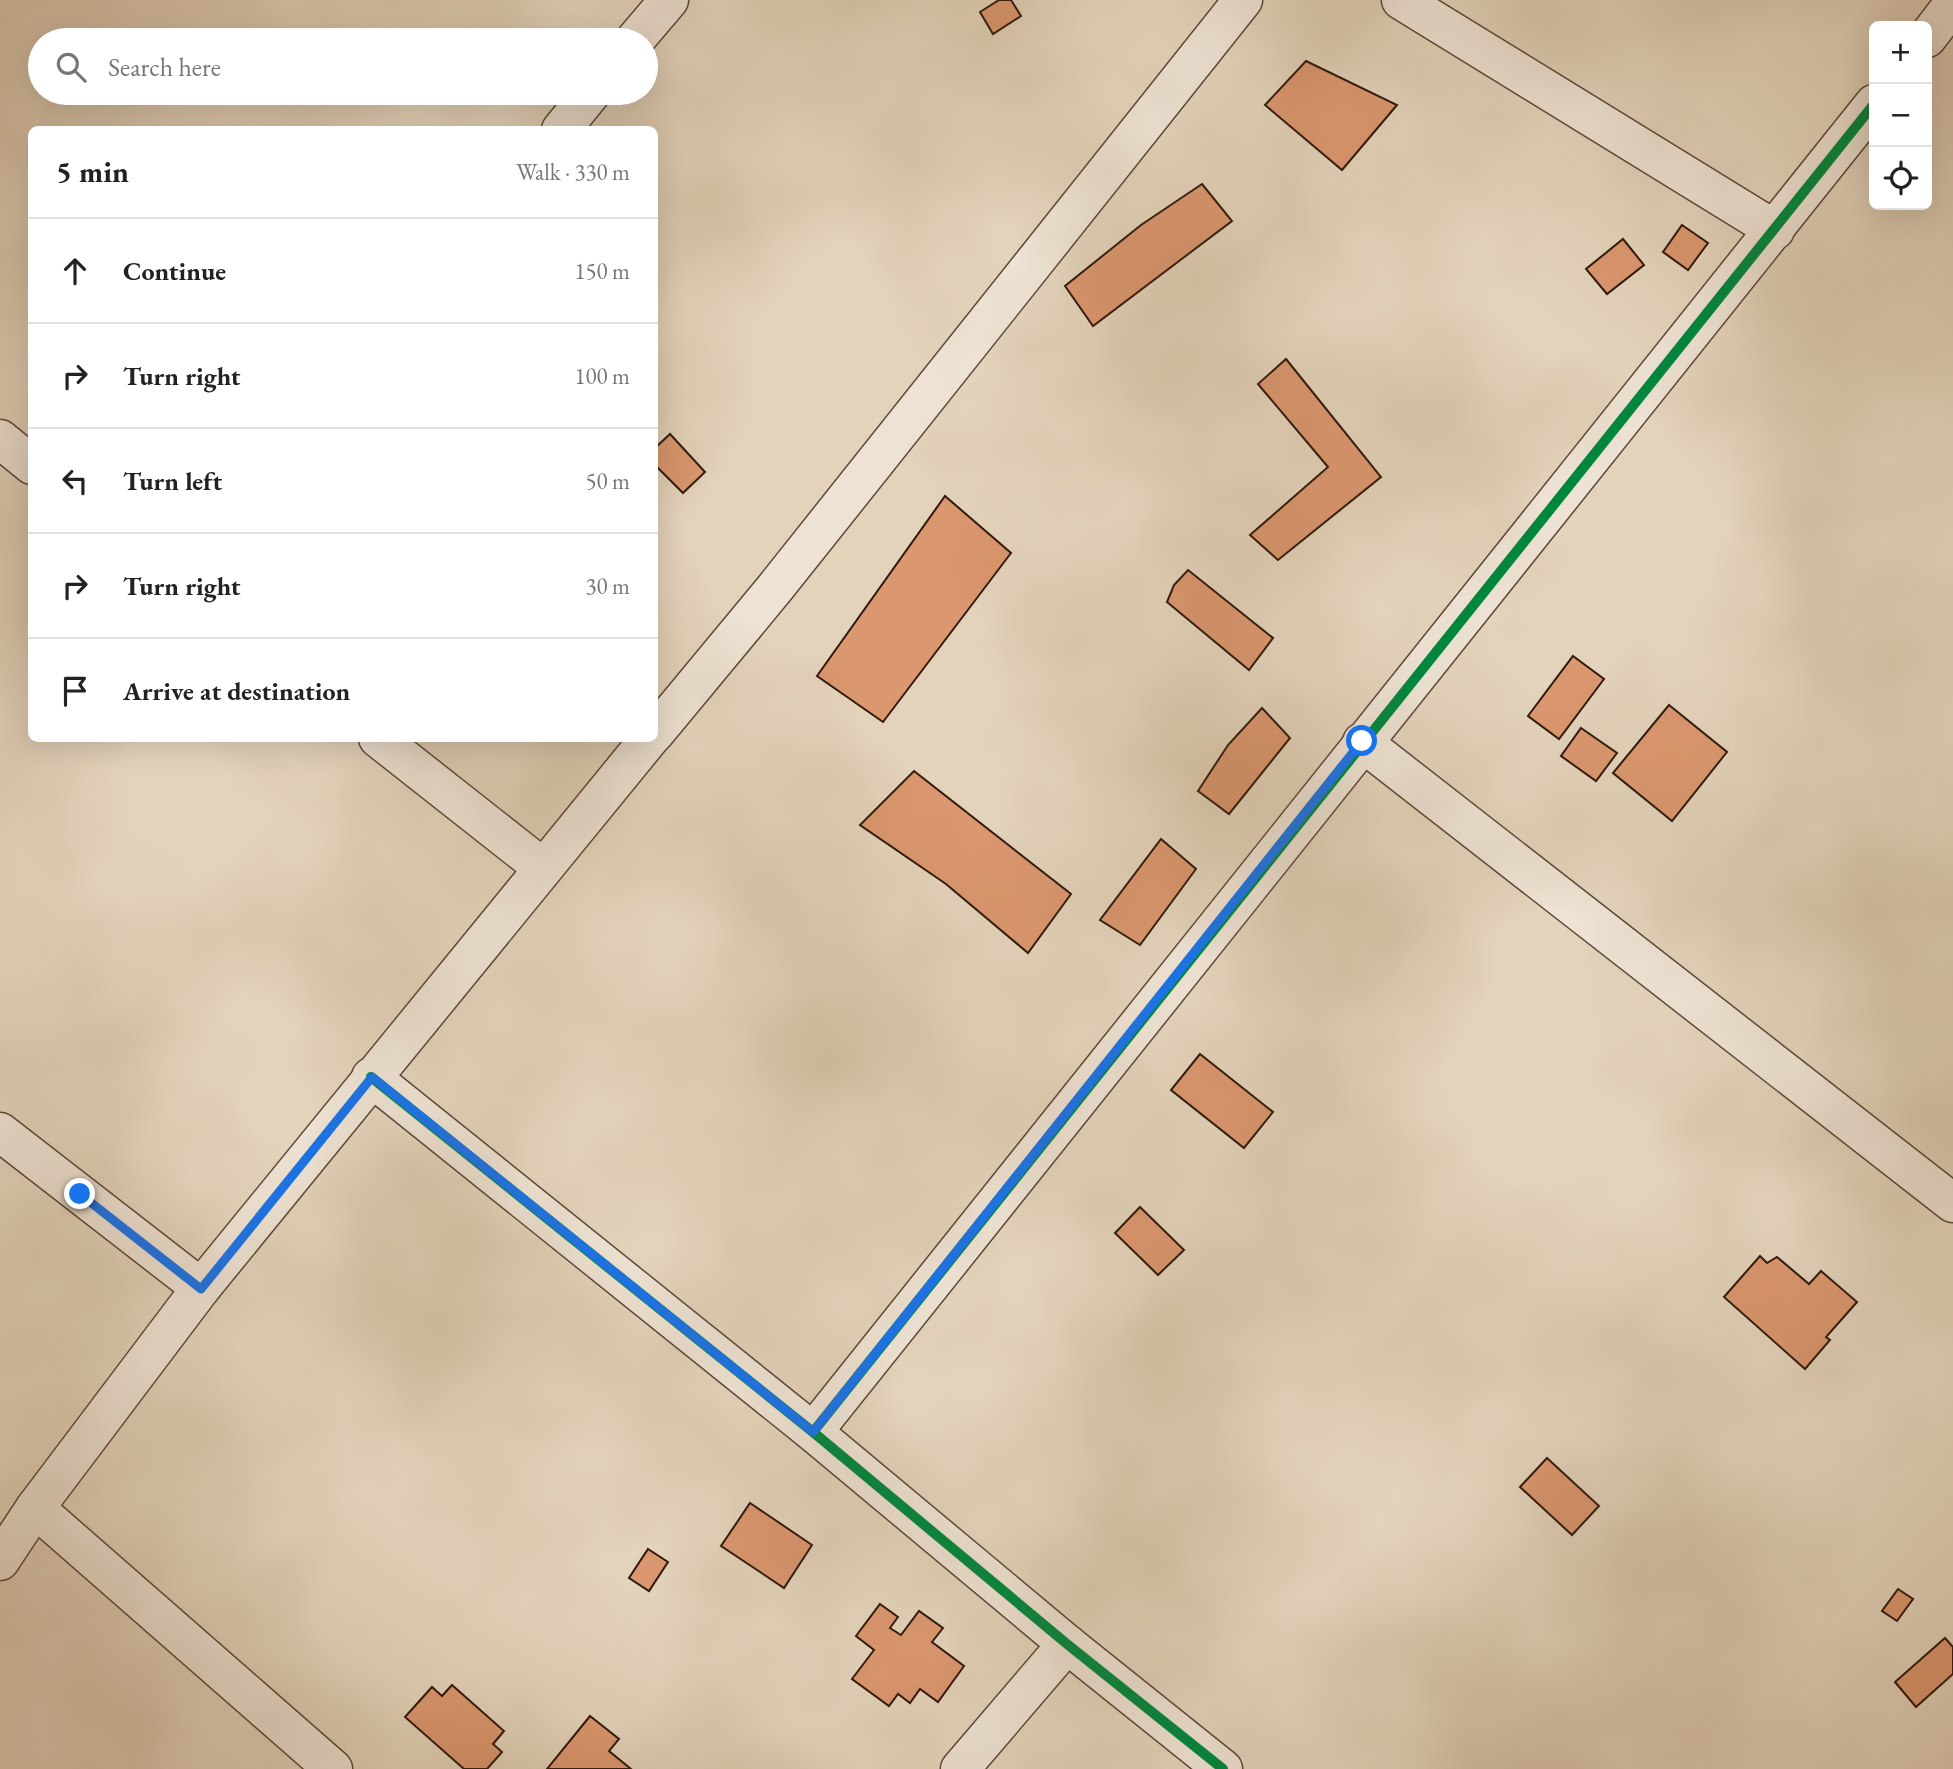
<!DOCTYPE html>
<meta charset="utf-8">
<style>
body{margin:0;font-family:"EB Garamond",serif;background:#f2f2f2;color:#222}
.controls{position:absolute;right:21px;top:21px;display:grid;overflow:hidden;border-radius:10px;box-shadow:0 7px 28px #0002}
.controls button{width:63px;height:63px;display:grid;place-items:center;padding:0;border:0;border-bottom:2px solid #e0e0e0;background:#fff;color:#222;font:35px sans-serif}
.stop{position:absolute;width:21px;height:21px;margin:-16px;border:5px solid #1a73e8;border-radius:50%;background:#fff}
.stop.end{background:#1a73e8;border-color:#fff;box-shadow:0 2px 7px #0008}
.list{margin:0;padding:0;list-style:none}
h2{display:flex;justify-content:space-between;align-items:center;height:91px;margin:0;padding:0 28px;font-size:30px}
h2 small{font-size:23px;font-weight:400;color:#767676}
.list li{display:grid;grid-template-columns:46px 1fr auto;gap:21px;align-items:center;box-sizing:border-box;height:105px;padding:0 28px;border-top:2px solid #e0e0e0}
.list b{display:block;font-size:26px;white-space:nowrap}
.list em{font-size:23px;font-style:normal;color:#767676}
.icon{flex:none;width:38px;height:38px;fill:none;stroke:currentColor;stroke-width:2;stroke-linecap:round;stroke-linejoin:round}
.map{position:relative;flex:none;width:1953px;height:1769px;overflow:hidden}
.search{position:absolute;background:#fff;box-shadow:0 7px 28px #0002;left:28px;top:28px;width:630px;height:77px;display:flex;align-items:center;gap:18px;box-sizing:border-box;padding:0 24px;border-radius:38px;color:#767676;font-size:26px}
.panel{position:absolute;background:#fff;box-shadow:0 7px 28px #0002;left:28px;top:126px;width:630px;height:616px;border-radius:10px}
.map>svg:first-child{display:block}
</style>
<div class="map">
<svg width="1953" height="1769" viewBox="0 0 1953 1769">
<rect width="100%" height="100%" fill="#e3d3bb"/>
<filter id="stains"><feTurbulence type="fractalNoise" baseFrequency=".00286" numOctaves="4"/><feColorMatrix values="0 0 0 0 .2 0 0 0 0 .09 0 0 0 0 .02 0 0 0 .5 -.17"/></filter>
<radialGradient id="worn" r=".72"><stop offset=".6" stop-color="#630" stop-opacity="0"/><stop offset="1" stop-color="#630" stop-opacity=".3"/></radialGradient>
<g fill="#db976f" stroke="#30190c" stroke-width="2">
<path d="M999,0H1011L1021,16L993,34L980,12Z"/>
<path d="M1306,61L1397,105L1342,170L1265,105Z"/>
<path d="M1202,184L1232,221L1093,326L1065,286L1141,225Z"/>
<path d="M1682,225L1708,243L1688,270L1663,252Z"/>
<path d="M1623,239L1644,265L1607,294L1586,269Z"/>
<path d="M1286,359L1381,477L1278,560L1250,535L1328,467L1258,384Z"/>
<path d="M670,434L705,472L683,493L654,464V449Z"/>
<path d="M945,496L1011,553L883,722L817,676Z"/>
<path d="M1188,570L1273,638L1249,670L1167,602L1174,585Z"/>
<path d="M1573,656L1604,679L1559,739L1528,716Z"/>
<path d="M1669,705L1727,752L1672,821L1613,773Z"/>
<path d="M1262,708L1290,738L1229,814L1198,791L1228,745Z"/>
<path d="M1581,728L1617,753L1596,781L1561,756Z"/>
<path d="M914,771L1071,894L1028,953L946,884L860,825Z"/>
<path d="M1161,839L1196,869L1140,945L1100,920Z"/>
<path d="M1200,1054L1273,1112L1244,1148L1171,1090Z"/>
<path d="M1140,1207L1184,1250L1158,1275L1115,1233Z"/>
<path d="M1760,1256L1767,1263L1777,1257L1809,1284L1821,1271L1857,1302L1826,1337L1830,1340L1805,1369L1724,1297Z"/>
<path d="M1547,1458L1599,1506L1572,1535L1520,1487Z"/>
<path d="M750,1503L812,1545L784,1588L721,1546Z"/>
<path d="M648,1549L668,1562L649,1591L629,1578Z"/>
<path d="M1898,1589L1913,1599L1897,1621L1882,1611Z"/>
<path d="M880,1604L898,1617L890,1628L901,1635L919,1611L943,1628L932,1642L964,1666L938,1702L920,1689L910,1703L898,1694L889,1706L852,1679L874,1650L856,1636Z"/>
<path d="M1945,1638L1953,1647V1674L1916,1707L1895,1682Z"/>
<path d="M452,1685L504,1731L493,1744L502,1752L487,1769H464L405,1717L432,1687L442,1696Z"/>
<path d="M590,1716L619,1739L609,1751L631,1769H547Z"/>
</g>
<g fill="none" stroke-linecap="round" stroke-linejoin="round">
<defs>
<g id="minor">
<path d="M1401,0L1775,230"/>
<path d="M1927,38L1953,4"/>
<path d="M635,40L669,0"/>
<path d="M561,130L591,93"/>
<path d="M0,439L32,465"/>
<path d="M654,734L775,588L1243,0"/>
<path d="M378,738L543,868"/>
<path d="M1362,742L1953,1203"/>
<path d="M371,1077L813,1432L1067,1644L1223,1769"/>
<path d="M0,1132L201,1288"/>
<path d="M813,1432L1874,104"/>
<path d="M35,1508L333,1769"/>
<path d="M0,1561L35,1508L201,1288L650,738"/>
<path d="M960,1769L1067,1644"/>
</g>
</defs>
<use href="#minor" stroke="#5d4838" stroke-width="41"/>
<use href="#minor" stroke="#ede2d3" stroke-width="38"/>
<defs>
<g id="cycleway">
<path d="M371,1077L813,1432L1067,1644L1223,1769"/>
<path d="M813,1432L1874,104"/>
</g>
</defs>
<use href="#cycleway" stroke="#ede2d3" stroke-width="15"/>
<use href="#cycleway" stroke="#00873e" stroke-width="10"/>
</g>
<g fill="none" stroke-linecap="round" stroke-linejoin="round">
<path stroke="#1a73e8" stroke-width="9" d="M80,1194L201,1289L372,1077L813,1432L1362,741"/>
</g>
<rect width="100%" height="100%" filter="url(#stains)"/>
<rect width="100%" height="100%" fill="url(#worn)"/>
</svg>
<div class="controls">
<button>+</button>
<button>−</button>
<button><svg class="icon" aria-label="locate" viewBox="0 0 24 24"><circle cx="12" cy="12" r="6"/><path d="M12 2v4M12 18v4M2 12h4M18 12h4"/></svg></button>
</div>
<div class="stop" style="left:1362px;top:741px"></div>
<div class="stop end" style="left:80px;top:1194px"></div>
<div class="search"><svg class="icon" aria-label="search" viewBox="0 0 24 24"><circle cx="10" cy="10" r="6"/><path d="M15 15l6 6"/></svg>Search here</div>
<section class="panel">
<h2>5 min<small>Walk · 330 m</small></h2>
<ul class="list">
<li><svg class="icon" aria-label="ahead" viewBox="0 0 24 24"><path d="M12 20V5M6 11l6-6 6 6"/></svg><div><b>Continue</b></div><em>150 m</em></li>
<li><svg class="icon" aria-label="right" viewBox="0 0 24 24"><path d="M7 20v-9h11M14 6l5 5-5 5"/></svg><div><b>Turn right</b></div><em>100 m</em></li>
<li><svg class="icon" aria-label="left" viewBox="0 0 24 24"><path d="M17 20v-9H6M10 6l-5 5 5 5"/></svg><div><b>Turn left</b></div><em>50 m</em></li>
<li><svg class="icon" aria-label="right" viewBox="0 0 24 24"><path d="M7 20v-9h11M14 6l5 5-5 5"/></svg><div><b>Turn right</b></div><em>30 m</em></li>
<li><svg class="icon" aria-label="arrive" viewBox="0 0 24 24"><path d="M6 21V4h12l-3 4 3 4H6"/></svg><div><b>Arrive at destination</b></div></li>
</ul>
</section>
</div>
